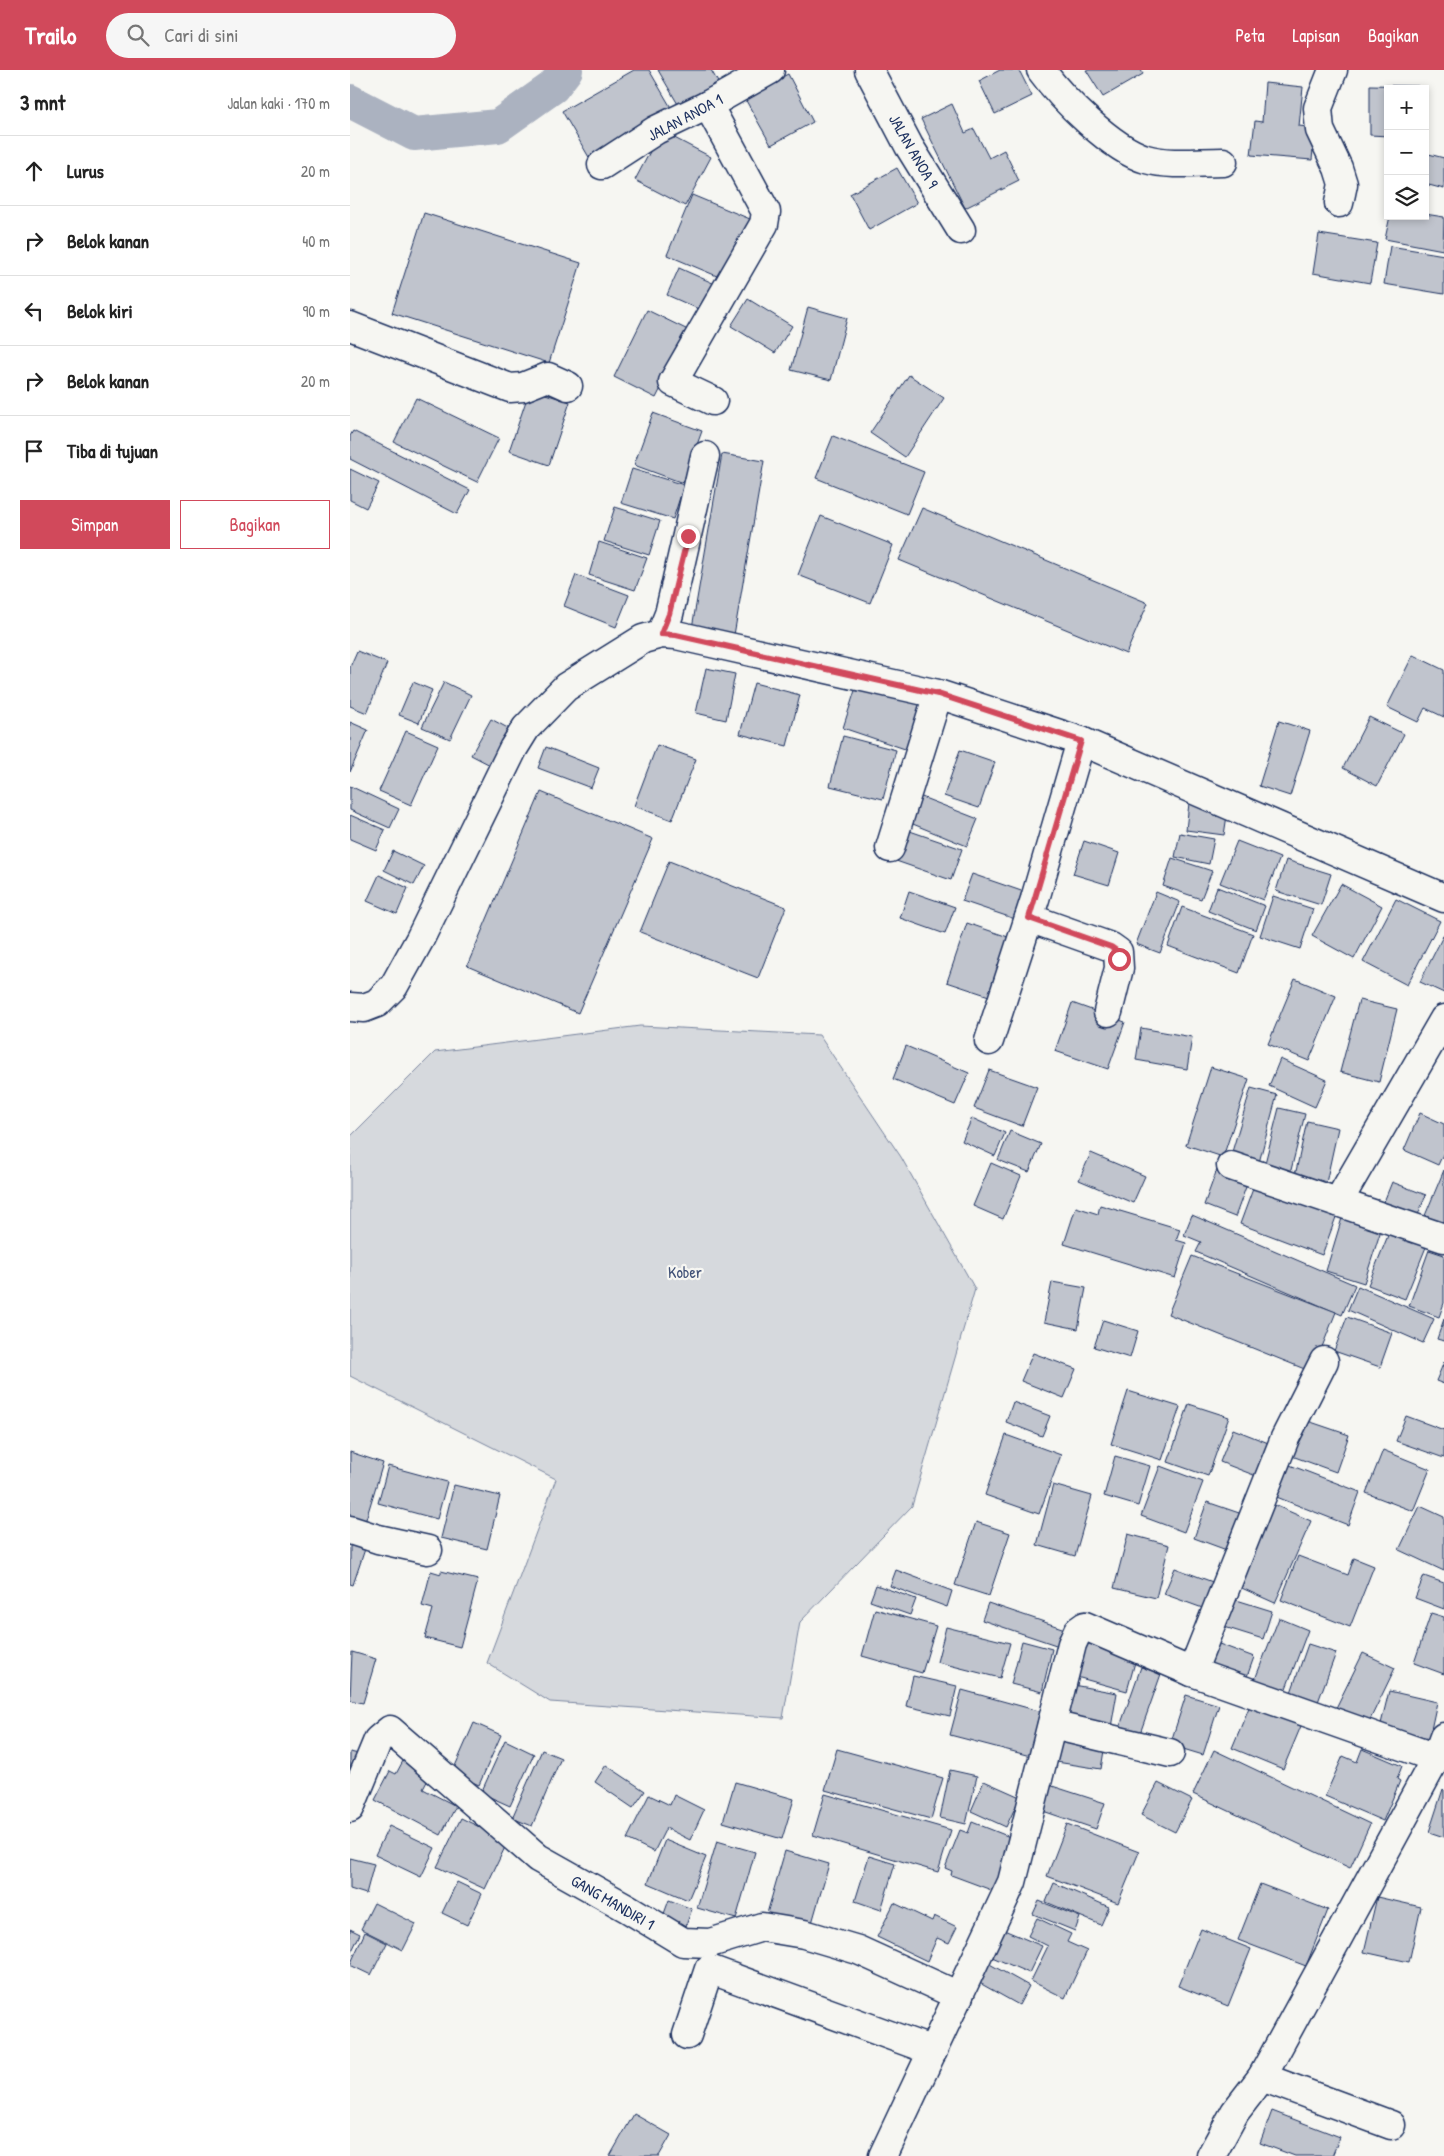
<!DOCTYPE html>
<html lang="id">
<meta charset="utf-8">
<style>
body{margin:0;font-family:"Patrick Hand",sans-serif;background:#f6f6f6;color:#222}
.controls{position:absolute;right:15px;top:15px;display:grid;overflow:hidden;border-radius:0px;box-shadow:0 2px 8px #0003}
.controls button{width:45px;height:45px;display:grid;place-items:center;padding:0;border:0;border-bottom:1px solid #e0e0e0;background:#fff;color:#222;font:25px sans-serif}
.stop{position:absolute;width:15px;height:15px;margin:-11px;border:4px solid #d1495b;border-radius:50%;background:#fff}
.stop.end{background:#d1495b;border-color:#fff;box-shadow:0 1px 5px #0008}
.list{margin:0;padding:0;list-style:none}
h2{display:flex;justify-content:space-between;align-items:center;height:65px;margin:0;padding:0 20px;font-size:21px}
h2 small{font-size:16px;font-weight:400;color:#767676}
.list li{display:grid;grid-template-columns:32px 1fr auto;gap:15px;align-items:center;box-sizing:border-box;height:70px;padding:0 20px;border-top:1px solid #e0e0e0}
.list b{display:block;font-size:19px;white-space:nowrap}
.list em{font-size:16px;font-style:normal;color:#767676}
.actions{display:flex;gap:10px;padding:15px 20px}
.actions a{flex:1;padding:11px 0;border:1px solid #d1495b;border-radius:0px;text-align:center;font-size:18px;color:#d1495b}
.actions .main{background:#d1495b;color:#fff}
.icon{flex:none;width:28px;height:28px;fill:none;stroke:currentColor;stroke-width:2;stroke-linecap:round;stroke-linejoin:round}
.map{position:relative;flex:none;width:1094px;height:2086px;overflow:hidden}
header{display:flex;align-items:center;gap:30px;box-sizing:border-box;height:70px;padding:0 25px;background:#d1495b;color:#fff}
header strong{font-size:24px}
nav{display:flex;gap:28px;margin-inline-start:auto;font-size:18px}
.search{width:350px;height:45px;background:#f6f6f6;display:flex;align-items:center;gap:12px;box-sizing:border-box;padding:0 18px;border-radius:28px;color:#767676;font-size:19px}
main{display:flex}
aside{flex:1;background:#fff}
.map>svg:first-child{display:block}
</style>
<header>
<strong>Trailo</strong>
<div class="search"><svg class="icon" aria-label="search" viewBox="0 0 24 24"><circle cx="10" cy="10" r="6"/><path d="M15 15l6 6"/></svg>Cari di sini</div>
<nav><a>Peta</a><a>Lapisan</a><a>Bagikan</a></nav>
</header>
<main>
<aside>
<h2>3 mnt<small>Jalan kaki · 170 m</small></h2>
<ul class="list">
<li><svg class="icon" aria-label="ahead" viewBox="0 0 24 24"><path d="M12 20V5M6 11l6-6 6 6"/></svg><div><b>Lurus</b></div><em>20 m</em></li>
<li><svg class="icon" aria-label="right" viewBox="0 0 24 24"><path d="M7 20v-9h11M14 6l5 5-5 5"/></svg><div><b>Belok kanan</b></div><em>40 m</em></li>
<li><svg class="icon" aria-label="left" viewBox="0 0 24 24"><path d="M17 20v-9H6M10 6l-5 5 5 5"/></svg><div><b>Belok kiri</b></div><em>90 m</em></li>
<li><svg class="icon" aria-label="right" viewBox="0 0 24 24"><path d="M7 20v-9h11M14 6l5 5-5 5"/></svg><div><b>Belok kanan</b></div><em>20 m</em></li>
<li><svg class="icon" aria-label="arrive" viewBox="0 0 24 24"><path d="M6 21V4h12l-3 4 3 4H6"/></svg><div><b>Tiba di tujuan</b></div></li>
</ul>
<div class="actions"><a class="main">Simpan</a><a>Bagikan</a></div>
</aside>
<div class="map">
<svg width="1094" height="2086" viewBox="0 0 1094 2086">
<rect width="100%" height="100%" fill="#f6f6f2"/>
<filter id="ink" filterUnits="userSpaceOnUse"><feTurbulence type="fractalNoise" baseFrequency=".02" numOctaves="2"/><feDisplacementMap in="SourceGraphic" scale="10" xChannelSelector="R" yChannelSelector="G"/><feConvolveMatrix kernelMatrix="1 2 1 2 8 2 1 2 1" color-interpolation-filters="sRGB"/></filter>
<g filter="url(#ink)">
<path fill="#d6d9dd" stroke="#78849e" d="M290,956L469,965L551,1087L625,1219L562,1436L450,1552L433,1648L200,1632L137,1593L206,1409L0,1306V1067L85,982Z"/>
<g fill="none" stroke-linecap="round" stroke-linejoin="round">
<path stroke="#abb2c0" stroke-width="34" d="M0,31L64,64L148,56L203,17L216,0"/>
</g>
<g fill="#c0c4cd" stroke="#1b2f5e">
<path d="M284,0H299L323,41L240,89L212,41Z"/>
<path d="M308,0H361L369,14L329,36Z"/>
<path d="M650,0H669L682,26L645,44L629,11Z"/>
<path d="M736,0H791L793,4L753,27Z"/>
<path d="M438,4L463,52L421,75L394,27Z"/>
<path d="M915,13L953,17L949,56L965,58L962,90L901,85L905,51L912,52Z"/>
<path d="M1020,15L1068,16V19H1038V66L1020,65Z"/>
<path d="M602,34L615,63L624,59L639,88L654,80L669,111L615,138L571,49Z"/>
<path d="M311,61L361,87L335,136L285,110Z"/>
<path d="M1075,83L1094,88V119L1075,114Z"/>
<path d="M547,98L567,133L519,160L500,124Z"/>
<path d="M342,125L400,149L374,209L317,185Z"/>
<path d="M74,143L231,193L199,293L42,243Z"/>
<path d="M1075,144L1094,147L1093,180L1035,169L1040,146H1075Z"/>
<path d="M969,164L1027,173L1020,213L963,203Z"/>
<path d="M1040,176L1094,185V224L1034,214Z"/>
<path d="M329,198L365,214L353,241L317,225Z"/>
<path d="M398,229L442,256L425,283L381,256Z"/>
<path d="M458,237L497,248L481,310L441,300Z"/>
<path d="M297,240L340,261L306,328L264,307Z"/>
<path d="M559,305L594,328L555,387L520,363Z"/>
<path d="M180,319L220,332L199,395L159,381Z"/>
<path d="M66,328L149,368L127,412L44,372Z"/>
<path d="M303,343L352,361L333,413L284,395Z"/>
<path d="M3,361L120,420L107,444L0,389V366Z"/>
<path d="M483,366L574,402L557,444L466,408Z"/>
<path d="M372,384L414,391L384,565L342,558Z"/>
<path d="M0,399L29,413L16,438L0,430Z"/>
<path d="M282,399L334,415L323,449L271,433Z"/>
<path d="M265,437L310,451L299,485L254,471Z"/>
<path d="M572,438L798,533L776,584L549,490Z"/>
<path d="M471,446L543,475L520,533L448,505Z"/>
<path d="M249,472L297,488L285,520L239,505Z"/>
<path d="M226,505L279,525L266,557L214,536Z"/>
<path d="M7,581L37,593L17,643L0,636V597Z"/>
<path d="M1063,585L1094,600V647L1075,638L1068,652L1037,637Z"/>
<path d="M356,598L385,604L376,650L346,643Z"/>
<path d="M63,612L82,620L69,653L49,645Z"/>
<path d="M94,612L121,625L100,669L72,657Z"/>
<path d="M404,613L450,625L437,676L390,664Z"/>
<path d="M507,614L572,635L558,680L493,658Z"/>
<path d="M1019,647L1054,664L1027,716L993,698Z"/>
<path d="M141,649L167,663L148,699L121,685Z"/>
<path d="M929,651L960,661L940,726L909,716Z"/>
<path d="M0,652L18,660L0,702Z"/>
<path d="M56,661L88,675L61,735L29,721Z"/>
<path d="M493,666L546,680L533,729L480,716Z"/>
<path d="M307,675L346,689L322,750L284,736Z"/>
<path d="M196,677L249,698L241,718L188,698Z"/>
<path d="M610,680L645,692L629,738L594,726Z"/>
<path d="M0,716L49,739L40,758L0,740Z"/>
<path d="M191,722L303,769L228,943L117,896Z"/>
<path d="M564,724L628,749L617,776L553,750Z"/>
<path d="M839,733L878,739L874,765L836,760Z"/>
<path d="M0,745L35,760L26,780L0,769Z"/>
<path d="M557,760L612,779L601,810L546,791Z"/>
<path d="M830,763L864,769L859,794L825,787Z"/>
<path d="M734,771L769,783L759,815L723,804Z"/>
<path d="M887,771L930,788L913,830L870,813Z"/>
<path d="M43,781L74,796L64,815L34,800Z"/>
<path d="M822,788L862,801L851,829L813,816Z"/>
<path d="M936,790L981,804L971,835L926,821Z"/>
<path d="M319,791L436,837L408,908L290,862Z"/>
<path d="M622,804L680,824L671,851L612,831Z"/>
<path d="M29,805L58,818L47,844L17,831Z"/>
<path d="M991,814L1032,836L1004,889L962,866Z"/>
<path d="M867,817L915,836L906,860L858,841Z"/>
<path d="M559,821L605,837L595,864L550,848Z"/>
<path d="M806,822L830,832L810,883L786,874Z"/>
<path d="M923,826L963,839L950,879L910,866Z"/>
<path d="M1046,829L1090,851L1057,915L1013,892Z"/>
<path d="M832,837L903,864L889,903L818,876Z"/>
<path d="M617,853L664,869L645,928L597,912Z"/>
<path d="M1094,864V923L1070,912Z"/>
<path d="M945,909L986,926L959,991L918,974Z"/>
<path d="M1009,930L1047,939L1029,1012L990,1002Z"/>
<path d="M722,933L775,952L758,999L705,981Z"/>
<path d="M791,958L842,967L837,999L786,990Z"/>
<path d="M556,976L619,1003L605,1035L543,1009Z"/>
<path d="M930,989L977,1010L965,1037L919,1016Z"/>
<path d="M861,997L899,1009L873,1087L836,1075Z"/>
<path d="M639,1000L687,1017L672,1056L624,1038Z"/>
<path d="M901,1018L927,1025L907,1100L879,1092Z"/>
<path d="M929,1038L955,1044L938,1112L912,1105Z"/>
<path d="M1070,1043L1094,1054V1082L1088,1095L1054,1080Z"/>
<path d="M622,1048L655,1063L645,1086L612,1071Z"/>
<path d="M957,1051L988,1058L974,1122L943,1115Z"/>
<path d="M660,1061L691,1074L679,1102L648,1090Z"/>
<path d="M741,1083L795,1106L783,1133L729,1110Z"/>
<path d="M641,1093L671,1106L653,1149L623,1136Z"/>
<path d="M869,1094L900,1106L885,1147L854,1135Z"/>
<path d="M1094,1100V1156L1074,1148Z"/>
<path d="M907,1108L989,1139L972,1185L890,1154Z"/>
<path d="M1042,1112L1076,1125L1065,1152L1031,1139Z"/>
<path d="M750,1135L830,1159L826,1170L836,1173L825,1208L714,1174L726,1137L748,1144Z"/>
<path d="M842,1145L1005,1215L992,1245L846,1182L851,1172L834,1165Z"/>
<path d="M992,1148L1031,1160L1014,1213L976,1201Z"/>
<path d="M1039,1163L1076,1177L1055,1229L1018,1215Z"/>
<path d="M1079,1180L1094,1185V1233L1089,1247L1059,1236Z"/>
<path d="M842,1186L986,1242L962,1302L818,1244Z"/>
<path d="M702,1212L736,1218L728,1259L694,1252Z"/>
<path d="M1008,1216L1084,1249L1073,1273L998,1240Z"/>
<path d="M997,1247L1042,1263L1030,1297L984,1281Z"/>
<path d="M1094,1249V1271L1087,1269Z"/>
<path d="M753,1250L788,1261L780,1288L744,1277Z"/>
<path d="M683,1283L726,1299L714,1328L671,1311Z"/>
<path d="M1094,1292V1314L1086,1311Z"/>
<path d="M778,1321L830,1337L812,1390L761,1374Z"/>
<path d="M663,1332L700,1346L692,1366L656,1352Z"/>
<path d="M839,1334L879,1347L858,1406L818,1392Z"/>
<path d="M1056,1346L1094,1360V1388L1046,1371Z"/>
<path d="M955,1350L999,1365L986,1402L942,1386Z"/>
<path d="M883,1359L926,1376L914,1409L870,1392Z"/>
<path d="M656,1365L711,1385L689,1444L635,1425Z"/>
<path d="M1033,1380L1080,1399L1063,1441L1016,1423Z"/>
<path d="M0,1382L33,1393L13,1459L0,1455Z"/>
<path d="M765,1386L800,1396L788,1436L754,1426Z"/>
<path d="M937,1394L1010,1422L998,1455L924,1426Z"/>
<path d="M38,1396L97,1412L87,1449L28,1433Z"/>
<path d="M810,1396L853,1412L834,1462L791,1446Z"/>
<path d="M104,1415L150,1426L137,1479L91,1468Z"/>
<path d="M703,1415L742,1426L725,1486L687,1475Z"/>
<path d="M857,1432L895,1445L882,1482L844,1468Z"/>
<path d="M920,1433L961,1451L925,1533L885,1515Z"/>
<path d="M1070,1436L1094,1447V1501L1049,1480Z"/>
<path d="M626,1452L660,1463L639,1526L605,1515Z"/>
<path d="M778,1464L819,1475L806,1528L764,1518Z"/>
<path d="M0,1470L16,1476L3,1515L0,1514Z"/>
<path d="M948,1486L998,1505L1004,1488L1024,1496L1000,1557L931,1530Z"/>
<path d="M825,1498L868,1514L858,1540L814,1524Z"/>
<path d="M546,1500L602,1521L597,1537L540,1516Z"/>
<path d="M81,1501L91,1504V1501L128,1510L110,1577L75,1568L83,1539L72,1536Z"/>
<path d="M1074,1506L1094,1513V1539L1065,1528Z"/>
<path d="M526,1515L566,1529L560,1545L520,1531Z"/>
<path d="M877,1527L922,1541L913,1569L868,1555Z"/>
<path d="M638,1533L715,1559L709,1576L632,1550Z"/>
<path d="M525,1539L586,1556L572,1603L512,1586Z"/>
<path d="M1081,1543L1094,1547V1604L1064,1593Z"/>
<path d="M929,1548L958,1560L932,1629L902,1617Z"/>
<path d="M596,1557L660,1573L650,1608L587,1592Z"/>
<path d="M732,1570L787,1585L777,1621L723,1606Z"/>
<path d="M672,1571L702,1579L692,1622L661,1614Z"/>
<path d="M861,1571L904,1587L894,1615L851,1600Z"/>
<path d="M958,1574L986,1583L965,1640L938,1631Z"/>
<path d="M2,1582L26,1589L13,1633L0,1630Z"/>
<path d="M1013,1583L1045,1598L1016,1658L984,1642Z"/>
<path d="M791,1597L811,1604L788,1669L768,1662Z"/>
<path d="M563,1606L607,1616L600,1646L556,1636Z"/>
<path d="M723,1615L767,1623L760,1663L716,1656Z"/>
<path d="M612,1620L700,1644L688,1688L600,1665Z"/>
<path d="M1039,1621L1087,1632L1079,1669L1030,1658Z"/>
<path d="M836,1625L869,1635L853,1685L820,1675Z"/>
<path d="M900,1635L951,1656L933,1699L882,1678Z"/>
<path d="M124,1653L151,1665L129,1715L102,1703Z"/>
<path d="M705,1659L756,1668L751,1699L700,1691Z"/>
<path d="M155,1670L184,1684L160,1736L131,1723Z"/>
<path d="M487,1679L593,1708L581,1749L475,1720Z"/>
<path d="M1012,1679L1052,1696L1047,1709L1050,1711L1033,1751L975,1726L993,1686L1007,1692Z"/>
<path d="M192,1680L211,1688L182,1756L162,1748Z"/>
<path d="M864,1680L1020,1754L1000,1798L843,1724Z"/>
<path d="M0,1682L13,1685L0,1726Z"/>
<path d="M54,1689L81,1704L73,1719L106,1736L91,1765L25,1730L40,1701L46,1704Z"/>
<path d="M256,1695L295,1721L283,1738L245,1712Z"/>
<path d="M600,1700L627,1706L616,1754L590,1748Z"/>
<path d="M634,1711L670,1727L656,1757L621,1741Z"/>
<path d="M385,1712L444,1729L432,1769L373,1752Z"/>
<path d="M808,1713L842,1730L825,1762L791,1745Z"/>
<path d="M696,1714L755,1733L746,1759L687,1739Z"/>
<path d="M1093,1719L1094,1720V1767L1079,1762Z"/>
<path d="M475,1724L601,1760L588,1802L463,1765Z"/>
<path d="M299,1725L320,1735L324,1725L354,1740L340,1770L316,1758L304,1782L277,1769Z"/>
<path d="M111,1748L158,1771L135,1819L87,1797Z"/>
<path d="M622,1752L665,1769L644,1821L601,1805L602,1801L595,1798L610,1760L618,1763Z"/>
<path d="M717,1754L789,1782L768,1833L697,1806Z"/>
<path d="M39,1756L85,1778L71,1807L25,1785Z"/>
<path d="M315,1770L356,1787L338,1830L298,1813Z"/>
<path d="M367,1771L405,1782L386,1849L347,1838Z"/>
<path d="M435,1781L479,1794L460,1860L416,1847Z"/>
<path d="M519,1786L545,1794L531,1840L505,1831Z"/>
<path d="M0,1788L24,1794L16,1824L0,1819Z"/>
<path d="M107,1812L132,1824L117,1855L92,1843Z"/>
<path d="M704,1813L759,1837L751,1855L696,1832Z"/>
<path d="M910,1814L978,1840L956,1896L888,1870Z"/>
<path d="M1027,1827L1071,1837L1059,1892L1014,1882Z"/>
<path d="M319,1830L342,1839L334,1861L311,1852Z"/>
<path d="M689,1831L730,1847L725,1861L683,1844Z"/>
<path d="M24,1833L66,1854L53,1880L11,1859Z"/>
<path d="M544,1833L582,1851L584,1846L607,1857L599,1873L587,1868L577,1891L527,1867Z"/>
<path d="M687,1848L721,1864L717,1872L737,1881L715,1928L681,1911L698,1876L678,1866Z"/>
<path d="M0,1859L10,1864L0,1885Z"/>
<path d="M851,1859L901,1879L878,1936L828,1916Z"/>
<path d="M654,1860L692,1876L679,1903L642,1887Z"/>
<path d="M15,1862L37,1873L21,1905L0,1895Z"/>
<path d="M636,1892L679,1916L669,1935L626,1911Z"/>
<path d="M922,2041L990,2067L982,2086H945L910,2073Z"/>
<path d="M284,2044L321,2065L309,2086H260Z"/>
</g>
<g fill="none" stroke-linecap="round" stroke-linejoin="round">
<defs>
<g id="minor">
<path d="M519,0L559,76L611,160"/>
<path d="M691,0C712,29 762,79 796,89C820,96 848,92 873,92"/>
<path d="M983,0L968,38L970,60L988,98L993,114L989,133"/>
<path d="M358,35L416,142L414,154L323,312L363,331"/>
<path d="M252,95L306,60L358,35L420,0"/>
<path d="M0,256L160,318L173,317L198,307L218,316"/>
<path d="M311,564L319,544L355,386"/>
<path d="M540,778L588,624"/>
<path d="M679,848L761,877L768,882L769,898L758,942"/>
<path d="M0,937L14,938L27,933L44,916L70,869L163,679L176,658L216,617L293,569L311,564L326,565L588,624L731,671L1094,828"/>
<path d="M639,971L685,829L731,671"/>
<path d="M881,1096L1094,1168"/>
<path d="M988,1132L1094,949"/>
<path d="M0,1460L28,1469L78,1480"/>
<path d="M842,1602L935,1368L974,1291"/>
<path d="M702,1655L820,1683"/>
<path d="M0,1738L28,1670L40,1660L188,1788L277,1838L333,1872L360,1873L412,1857L454,1864L508,1880L609,1926"/>
<path d="M337,1965L359,1899L583,1981"/>
<path d="M912,2007L1041,2055"/>
<path d="M533,2086L662,1812L722,1574L728,1561L735,1556L842,1602L1086,1688"/>
<path d="M861,2086L885,2042L912,2007L1086,1688L1094,1667"/>
</g>
</defs>
<use href="#minor" stroke="#1b2f5e" stroke-width="31"/>
<use href="#minor" stroke="#f6f6f2" stroke-width="28"/>
</g>
</g>
<g fill="none" stroke-linecap="round" stroke-linejoin="round" filter="url(#ink)">
<path stroke="#d1495b" stroke-width="6" d="M338,466L319,544L311,564L326,565L588,624L731,671L679,848L761,877L768,882L769,889"/>
</g>
<g text-anchor="middle" dominant-baseline="central" stroke-width="4.5" stroke-linejoin="round" paint-order="stroke">
<g font-size="16" fill="#1b2f5e" stroke="#f6f6f2">
<text transform="translate(335 47) rotate(-28)">JALAN ANOA 1</text>
<text transform="translate(564 81) rotate(60)">JALAN ANOA 9</text>
<text transform="translate(263 1832) rotate(30)">GANG MANDIRI 1</text>
</g>
<g font-size="16" fill="#405177" stroke="#f6f6f2">
<text x="335" y="1202">Kober</text>
</g>
</g>
</svg>
<div class="controls">
<button>+</button>
<button>−</button>
<button><svg class="icon" aria-label="layers" viewBox="0 0 24 24"><path d="M12 4l9 5-9 5-9-5zM3 14l9 5 9-5"/></svg></button>
</div>
<div class="stop" style="left:769px;top:889px"></div>
<div class="stop end" style="left:338px;top:466px"></div>
</div>
</main>
